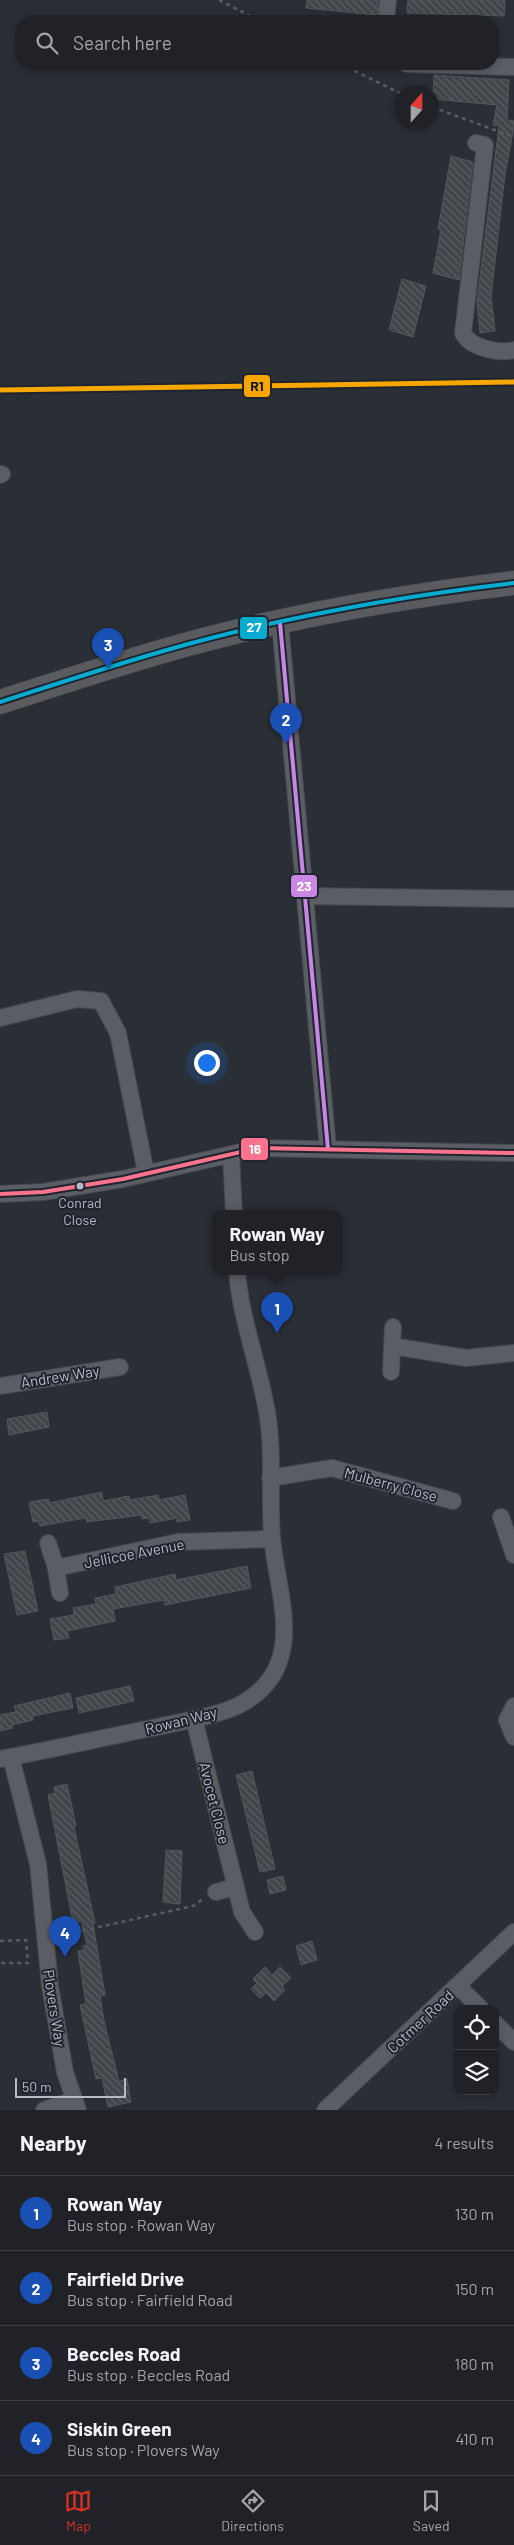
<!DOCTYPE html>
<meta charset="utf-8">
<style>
body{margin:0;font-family:Barlow,sans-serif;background:#2d2f34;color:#f1f3f6}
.controls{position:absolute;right:15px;bottom:15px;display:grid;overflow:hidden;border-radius:10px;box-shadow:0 2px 8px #0003}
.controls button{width:45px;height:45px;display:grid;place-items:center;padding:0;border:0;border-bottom:1px solid #3d3f45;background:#202228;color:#f1f3f6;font:25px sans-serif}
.compass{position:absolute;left:394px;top:85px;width:45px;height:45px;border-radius:50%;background:#202228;box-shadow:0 2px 8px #0003;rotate:21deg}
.scale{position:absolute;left:15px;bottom:12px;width:111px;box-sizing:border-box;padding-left:5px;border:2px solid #b5bac5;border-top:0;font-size:14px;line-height:18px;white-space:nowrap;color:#b5bac5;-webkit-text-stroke:4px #1f242f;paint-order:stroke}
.you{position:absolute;left:206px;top:1062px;width:18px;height:18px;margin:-12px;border:4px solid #fff;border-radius:50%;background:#1a73e8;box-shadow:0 0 0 8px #1a73e833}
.badge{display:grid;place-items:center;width:32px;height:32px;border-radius:50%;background:#d93025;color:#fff;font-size:16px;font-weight:700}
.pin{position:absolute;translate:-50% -41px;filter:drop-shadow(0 1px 2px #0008)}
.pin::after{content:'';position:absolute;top:26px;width:18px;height:15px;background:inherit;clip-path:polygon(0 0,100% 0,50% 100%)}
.popup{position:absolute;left:212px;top:1210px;width:130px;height:65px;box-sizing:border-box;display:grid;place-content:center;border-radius:10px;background:#202228;filter:drop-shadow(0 1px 4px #0005);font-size:16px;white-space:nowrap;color:#a2a4a8}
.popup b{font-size:19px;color:#f1f3f6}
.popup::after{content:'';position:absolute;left:50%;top:100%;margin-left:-10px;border:10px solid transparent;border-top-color:#202228}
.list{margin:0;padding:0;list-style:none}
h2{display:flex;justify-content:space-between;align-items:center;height:65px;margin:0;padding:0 20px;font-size:21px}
h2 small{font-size:16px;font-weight:400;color:#a2a4a8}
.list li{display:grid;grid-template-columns:32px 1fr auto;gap:15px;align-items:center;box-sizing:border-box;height:75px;padding:0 20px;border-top:1px solid #3d3f45}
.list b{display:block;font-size:19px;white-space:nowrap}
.list p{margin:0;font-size:16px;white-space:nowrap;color:#a2a4a8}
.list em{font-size:16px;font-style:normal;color:#a2a4a8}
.icon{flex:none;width:28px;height:28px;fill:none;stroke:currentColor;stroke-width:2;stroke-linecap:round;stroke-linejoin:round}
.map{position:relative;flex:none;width:514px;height:2110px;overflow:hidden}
.search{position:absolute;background:#202228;box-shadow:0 2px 8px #0003;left:15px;right:15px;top:15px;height:55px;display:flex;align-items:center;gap:12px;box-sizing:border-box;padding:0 18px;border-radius:20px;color:#a2a4a8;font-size:19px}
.sheet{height:365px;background:#202228}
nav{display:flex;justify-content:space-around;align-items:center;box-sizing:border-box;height:70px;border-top:1px solid #3d3f45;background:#202228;font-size:14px;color:#a2a4a8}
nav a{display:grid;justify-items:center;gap:2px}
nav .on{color:#d93025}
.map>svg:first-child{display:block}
</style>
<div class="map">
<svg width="514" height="2110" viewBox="0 0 514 2110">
<defs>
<pattern id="building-back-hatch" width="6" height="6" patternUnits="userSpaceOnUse" patternTransform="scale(1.25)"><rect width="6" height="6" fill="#41454a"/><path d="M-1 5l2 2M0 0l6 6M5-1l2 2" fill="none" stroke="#5a5e63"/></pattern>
</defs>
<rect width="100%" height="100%" fill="#2a2e35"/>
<g fill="url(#building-back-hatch)" stroke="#52565d">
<path d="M307,0H378L377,15L306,8Z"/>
<path d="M408,0H505L504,16L407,13Z"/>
<path d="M434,75L509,80L507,120L514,121V126L505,175L491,297L495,331L480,333L477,301L499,126L493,125L497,105L433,99Z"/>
<path d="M451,156L473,162L459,280L433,273L441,230L438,229Z"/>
<path d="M402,279L426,286L413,337L389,330Z"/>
<path d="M47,1412L49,1427L9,1435L7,1419Z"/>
<path d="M102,1492L103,1501L129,1496L130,1500L158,1495L159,1500L185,1495L190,1520L177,1522V1518L150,1523L149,1518L142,1519V1515L87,1522L86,1518L40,1526L39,1521L33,1522L29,1502L49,1499V1503Z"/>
<path d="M25,1551L38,1611L17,1615L4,1554Z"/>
<path d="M247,1566L251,1588L165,1605L164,1600L113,1609L115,1621L67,1631L69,1638L54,1640L50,1619L74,1615L73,1608L96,1604L95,1598L116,1594L115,1587L175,1574L176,1580Z"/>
<path d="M130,1686L134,1701L79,1713L76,1698Z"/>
<path d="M70,1693L73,1708L32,1716L33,1720L12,1725L13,1728L0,1731V1715L16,1712L14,1706Z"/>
<path d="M252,1771L275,1869L260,1872L236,1775Z"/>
<path d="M67,1784L76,1826L74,1827L95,1923L93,1924L105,1995L100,1996L104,2021L119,2081L127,2079L131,2102L108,2107L102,2078L96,2079L80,2005L86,2004L78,1951L84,1950L83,1946L87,1945L81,1921L73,1922L48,1795L55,1793L54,1787Z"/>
<path d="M166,1850L182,1851L180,1904L163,1902Z"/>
<path d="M283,1876L286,1890L270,1894L267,1880Z"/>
<path d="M312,1941L317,1960L301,1965L296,1946Z"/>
<path d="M265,1967L272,1975L280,1967L291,1978L282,1986L285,1990L274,2001L266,1993L260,1998L251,1989L257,1983L253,1979Z"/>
</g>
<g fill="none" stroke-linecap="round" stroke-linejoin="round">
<defs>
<g id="minor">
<path d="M386,21L388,0"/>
<path d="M407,64L514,67"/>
<path d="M476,143L485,145L463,333C470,348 499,354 514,350"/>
<path d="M0,475L2,474"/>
<path d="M280,623L328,1149"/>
<path d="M305,896L514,899"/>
<path d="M0,1018L77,999L101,1001L118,1033L146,1173"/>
<path d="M231,1155L234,1214"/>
<path d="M0,1194L43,1192L123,1179L258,1148L514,1153"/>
<path d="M393,1327L392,1346L466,1358L514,1353"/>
<path d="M391,1372L392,1346"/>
<path d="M0,1386L120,1367"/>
<path d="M270,1478L332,1468L453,1501"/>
<path d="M501,1517L514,1555"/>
<path d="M48,1543L56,1568"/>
<path d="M60,1593L56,1568L178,1542L272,1539"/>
<path d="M514,1706L507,1720L514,1737"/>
<path d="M194,1719L242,1912L255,1932"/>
<path d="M11,1757L38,1864L50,1986L65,2072L78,2110"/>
<path d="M0,1759C51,1750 101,1738 152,1728C176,1723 223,1715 243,1703C309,1665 277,1595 272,1537C269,1496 274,1453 267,1412C259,1365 241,1320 237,1272"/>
<path d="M216,1892L236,1887"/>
<path d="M458,1986L481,2009"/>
<path d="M495,2023L514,2042"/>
<path d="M44,2110L73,2100"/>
<path d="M325,2110L514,1932"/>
</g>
<path id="highway" d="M0,702C69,680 137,657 207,639C307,613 411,595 514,583"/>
</defs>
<use href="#minor" stroke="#46494e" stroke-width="18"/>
<use href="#highway" stroke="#474a51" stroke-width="25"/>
<g stroke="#595c61" stroke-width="2.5" stroke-dasharray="4 4" stroke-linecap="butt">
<path d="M219,0L260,21"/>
<path d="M340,64L402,94"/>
<path d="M432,107L514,137"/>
<path d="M59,1936L193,1906L203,1899"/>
<path d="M0,1941L26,1940L28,1963H0"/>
</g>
<use href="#minor" stroke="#5a5d64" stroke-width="16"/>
<use href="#highway" stroke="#595b5e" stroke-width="24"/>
<defs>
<path id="bus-1" d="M280,623L328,1149"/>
<path id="bus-2" d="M0,702C69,680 137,657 207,639C307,613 411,595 514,583"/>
<path id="bus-3" d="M0,1194L43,1192L123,1179L258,1148L514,1153"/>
</defs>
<use href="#bus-1" stroke="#1f242f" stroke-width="8"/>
<use href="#bus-2" stroke="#1f242f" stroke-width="8"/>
<use href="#bus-3" stroke="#1f242f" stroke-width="8"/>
<use href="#bus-1" stroke="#c787e3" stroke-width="4"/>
<use href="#bus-2" stroke="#06acd0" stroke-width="4"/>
<use href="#bus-3" stroke="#fc738d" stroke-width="4"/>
<defs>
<path id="rail-1" d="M0,390L514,382"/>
</defs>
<use href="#rail-1" stroke="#1f242f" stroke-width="9"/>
<use href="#rail-1" stroke="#f7a600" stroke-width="5"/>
</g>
<circle fill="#b5bac5" stroke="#1f242f" stroke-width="2" cx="80" cy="1186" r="4.5"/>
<g text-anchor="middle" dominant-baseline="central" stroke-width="4" stroke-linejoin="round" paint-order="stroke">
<g font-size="14" fill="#b5bac5" stroke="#1f242f">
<text x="80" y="1202">Conrad<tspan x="80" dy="17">Close</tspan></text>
</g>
<g font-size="15" fill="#b5bac5" stroke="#1f242f">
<text transform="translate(60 1376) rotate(-9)">Andrew Way</text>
<text transform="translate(391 1484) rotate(15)">Mulberry Close</text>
<text transform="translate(134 1553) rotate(-11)">Jellicoe Avenue</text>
<text transform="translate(181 1720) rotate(-14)">Rowan Way</text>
<text transform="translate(215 1803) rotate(76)">Avocet Close</text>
<text transform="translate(55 2008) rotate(81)">Plovers Way</text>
<text transform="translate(420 2021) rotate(-43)">Cotmer Road</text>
</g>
</g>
<g stroke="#1f242f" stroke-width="2">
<rect x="243" y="374" width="28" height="24" rx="5" fill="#f7a600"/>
<rect x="239" y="616" width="29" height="24" rx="5" fill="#06acd0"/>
<rect x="290" y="874" width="28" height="24" rx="5" fill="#c787e3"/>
<rect x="240" y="1137" width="29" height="24" rx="5" fill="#fc738d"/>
</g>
<g font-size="14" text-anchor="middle" font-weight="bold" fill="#fff">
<text x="254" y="632">27</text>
<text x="304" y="891">23</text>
<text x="255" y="1154">16</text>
</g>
<g font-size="14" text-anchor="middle" font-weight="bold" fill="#111">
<text x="257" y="391">R1</text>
</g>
</svg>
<div class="controls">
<button><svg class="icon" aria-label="locate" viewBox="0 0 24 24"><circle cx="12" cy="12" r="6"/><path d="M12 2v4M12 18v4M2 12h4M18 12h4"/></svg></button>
<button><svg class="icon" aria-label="layers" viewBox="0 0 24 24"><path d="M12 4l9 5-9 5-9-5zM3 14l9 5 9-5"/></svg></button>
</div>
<svg class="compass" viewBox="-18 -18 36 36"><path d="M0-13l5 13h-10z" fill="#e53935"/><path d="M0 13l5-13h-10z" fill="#a2a4a8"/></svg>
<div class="scale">50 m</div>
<div class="you"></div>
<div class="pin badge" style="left:277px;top:1333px;background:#1a4fb4">1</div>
<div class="popup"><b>Rowan Way</b>Bus stop</div>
<div class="pin badge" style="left:286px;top:744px;background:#1a4fb4">2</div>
<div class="pin badge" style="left:108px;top:669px;background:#1a4fb4">3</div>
<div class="pin badge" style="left:65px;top:1957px;background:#1a4fb4">4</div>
<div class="search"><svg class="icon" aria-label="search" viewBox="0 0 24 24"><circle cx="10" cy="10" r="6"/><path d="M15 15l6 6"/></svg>Search here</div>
</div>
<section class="sheet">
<h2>Nearby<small>4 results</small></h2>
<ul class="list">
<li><span class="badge" style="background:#1a4fb4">1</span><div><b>Rowan Way</b><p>Bus stop · Rowan Way</p></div><em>130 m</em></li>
<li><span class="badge" style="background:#1a4fb4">2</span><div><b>Fairfield Drive</b><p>Bus stop · Fairfield Road</p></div><em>150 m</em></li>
<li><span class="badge" style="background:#1a4fb4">3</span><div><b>Beccles Road</b><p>Bus stop · Beccles Road</p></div><em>180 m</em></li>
<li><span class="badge" style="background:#1a4fb4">4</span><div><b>Siskin Green</b><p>Bus stop · Plovers Way</p></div><em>410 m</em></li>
</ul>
</section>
<nav>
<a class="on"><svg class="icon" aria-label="map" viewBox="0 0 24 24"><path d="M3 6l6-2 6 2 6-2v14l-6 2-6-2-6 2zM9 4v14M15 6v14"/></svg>Map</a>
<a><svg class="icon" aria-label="directions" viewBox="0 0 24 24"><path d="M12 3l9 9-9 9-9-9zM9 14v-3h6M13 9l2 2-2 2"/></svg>Directions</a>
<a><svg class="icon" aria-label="saved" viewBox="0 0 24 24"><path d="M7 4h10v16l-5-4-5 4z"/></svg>Saved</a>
</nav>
